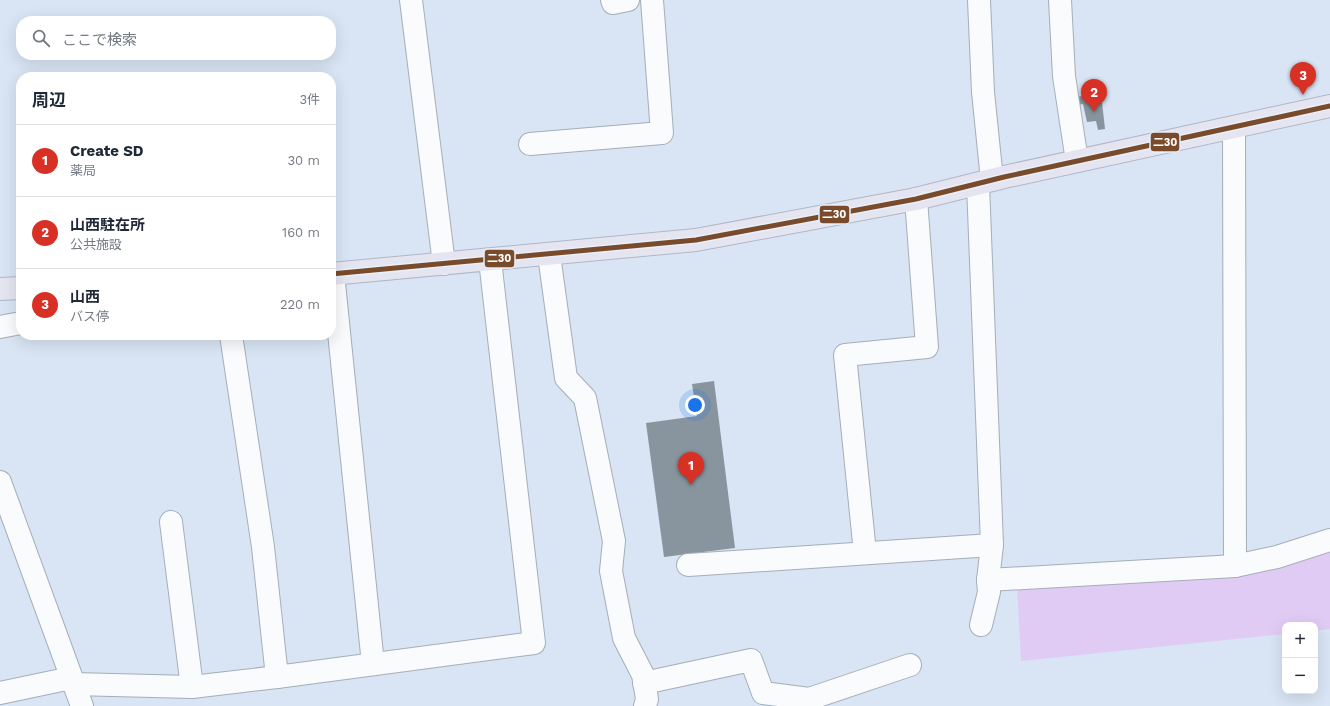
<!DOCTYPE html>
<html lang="ja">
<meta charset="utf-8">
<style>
body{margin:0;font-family:"Work Sans","Noto Sans JP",sans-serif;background:#f6f6f7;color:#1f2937}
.controls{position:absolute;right:12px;bottom:12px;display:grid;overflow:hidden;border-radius:8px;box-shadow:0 4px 16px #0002}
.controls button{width:36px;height:36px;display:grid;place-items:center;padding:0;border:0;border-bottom:1px solid #e0e1e3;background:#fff;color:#1f2937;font:20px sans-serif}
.you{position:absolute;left:695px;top:405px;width:14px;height:14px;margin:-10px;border:3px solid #fff;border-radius:50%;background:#1a73e8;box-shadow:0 0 0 6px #1a73e833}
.badge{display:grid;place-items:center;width:26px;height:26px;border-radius:50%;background:#d93025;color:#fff;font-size:13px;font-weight:700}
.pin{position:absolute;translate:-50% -33px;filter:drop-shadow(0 1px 2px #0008)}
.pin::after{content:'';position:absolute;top:21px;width:14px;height:12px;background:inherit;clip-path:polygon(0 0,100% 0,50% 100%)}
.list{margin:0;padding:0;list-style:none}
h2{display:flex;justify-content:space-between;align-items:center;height:52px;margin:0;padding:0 16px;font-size:17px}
h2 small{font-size:13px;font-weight:400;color:#747a83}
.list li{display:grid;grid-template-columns:26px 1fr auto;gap:12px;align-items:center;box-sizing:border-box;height:72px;padding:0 16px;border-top:1px solid #e0e1e3}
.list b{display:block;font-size:15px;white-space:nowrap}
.list p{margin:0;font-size:13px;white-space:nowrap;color:#747a83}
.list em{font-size:13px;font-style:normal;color:#747a83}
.icon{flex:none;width:22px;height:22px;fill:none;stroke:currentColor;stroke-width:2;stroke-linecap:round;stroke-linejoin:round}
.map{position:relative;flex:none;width:1330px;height:706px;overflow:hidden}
.search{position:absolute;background:#fff;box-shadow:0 4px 16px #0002;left:16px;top:16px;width:320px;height:44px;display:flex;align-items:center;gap:10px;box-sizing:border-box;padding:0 14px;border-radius:16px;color:#747a83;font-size:15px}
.panel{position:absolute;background:#fff;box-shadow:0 4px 16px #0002;left:16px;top:72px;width:320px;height:268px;border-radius:16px}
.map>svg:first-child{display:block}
</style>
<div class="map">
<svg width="1330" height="706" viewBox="0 0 1330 706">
<rect width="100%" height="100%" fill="#d9e5f4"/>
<path fill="#e0cbf5" d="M1330,551V629L1315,631V625H1285V634L1021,661L1017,586Z"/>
<g fill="#89959e">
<path d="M1101,93L1105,129L1098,130L1096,121L1087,122L1083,104L1078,105L1076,97Z"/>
<path d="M714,381L735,548L664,557L646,423L697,416L692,384Z"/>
</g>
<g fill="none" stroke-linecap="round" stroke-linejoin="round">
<defs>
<g id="minor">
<path d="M411,0L444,264"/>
<path d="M612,0L613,3L628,0"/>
<path d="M979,0L983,92L992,180"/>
<path d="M1060,0L1064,76L1077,161"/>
<path d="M1234,128L1235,566"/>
<path d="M530,144L662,133L652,0"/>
<path d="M978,184L992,545L988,580L989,592L981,625"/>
<path d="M549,255L566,378L585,398L614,541L611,571L624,638L643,675L647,699L645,706"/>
<path d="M333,274L373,664"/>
<path d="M0,327L21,323"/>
<path d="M231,335L263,547L277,677L534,643L490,260"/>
<path d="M0,482L82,706"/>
<path d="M171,522L192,687"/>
<path d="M865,553L845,355L927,347L916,199"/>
<path d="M688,565L992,545"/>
<path d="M988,580L1235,566L1277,557L1330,540"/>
<path d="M644,683L751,660L763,693L809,699L910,665"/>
<path d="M73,684L192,687L277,677"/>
<path d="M0,693L71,678"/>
</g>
<g id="highway">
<path d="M331,274L696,240L916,199L1004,177L1330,106"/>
<path d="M0,289L21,288"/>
</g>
</defs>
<use href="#minor" stroke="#a5aeb9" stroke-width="24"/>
<use href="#highway" stroke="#b1b7c7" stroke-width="24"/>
<use href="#minor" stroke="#f9fbfd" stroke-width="22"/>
<use href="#highway" stroke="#e4e5f1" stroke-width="22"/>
<defs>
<path id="bus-1" d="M331,274L696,240L916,199L1004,177L1330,106"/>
</defs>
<use href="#bus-1" stroke="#e7f0fb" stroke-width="8"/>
<use href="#bus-1" stroke="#7a4b2a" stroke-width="5"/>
</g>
<g stroke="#e7f0fb" stroke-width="1.5">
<rect x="1150" y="132" width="30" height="20" rx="4" fill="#7a4b2a"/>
<rect x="819" y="205" width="31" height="19" rx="4" fill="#7a4b2a"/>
<rect x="484" y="249" width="31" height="19" rx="4" fill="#7a4b2a"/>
</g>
<g font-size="11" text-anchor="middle" font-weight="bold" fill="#fff">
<text x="1165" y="146">二30</text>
<text x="834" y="218">二30</text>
<text x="499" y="262">二30</text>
</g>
</svg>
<div class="controls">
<button>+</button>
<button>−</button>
</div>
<div class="you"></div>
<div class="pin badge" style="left:691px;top:485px">1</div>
<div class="pin badge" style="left:1094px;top:112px">2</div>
<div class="pin badge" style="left:1303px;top:95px">3</div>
<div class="search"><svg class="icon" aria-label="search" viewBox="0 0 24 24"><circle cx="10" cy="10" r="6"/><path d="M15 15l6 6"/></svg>ここで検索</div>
<section class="panel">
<h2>周辺<small>3件</small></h2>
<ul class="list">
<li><span class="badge">1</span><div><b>Create SD</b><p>薬局</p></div><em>30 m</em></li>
<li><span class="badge">2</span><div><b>山西駐在所</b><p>公共施設</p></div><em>160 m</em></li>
<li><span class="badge">3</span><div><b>山西</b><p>バス停</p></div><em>220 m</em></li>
</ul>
</section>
</div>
